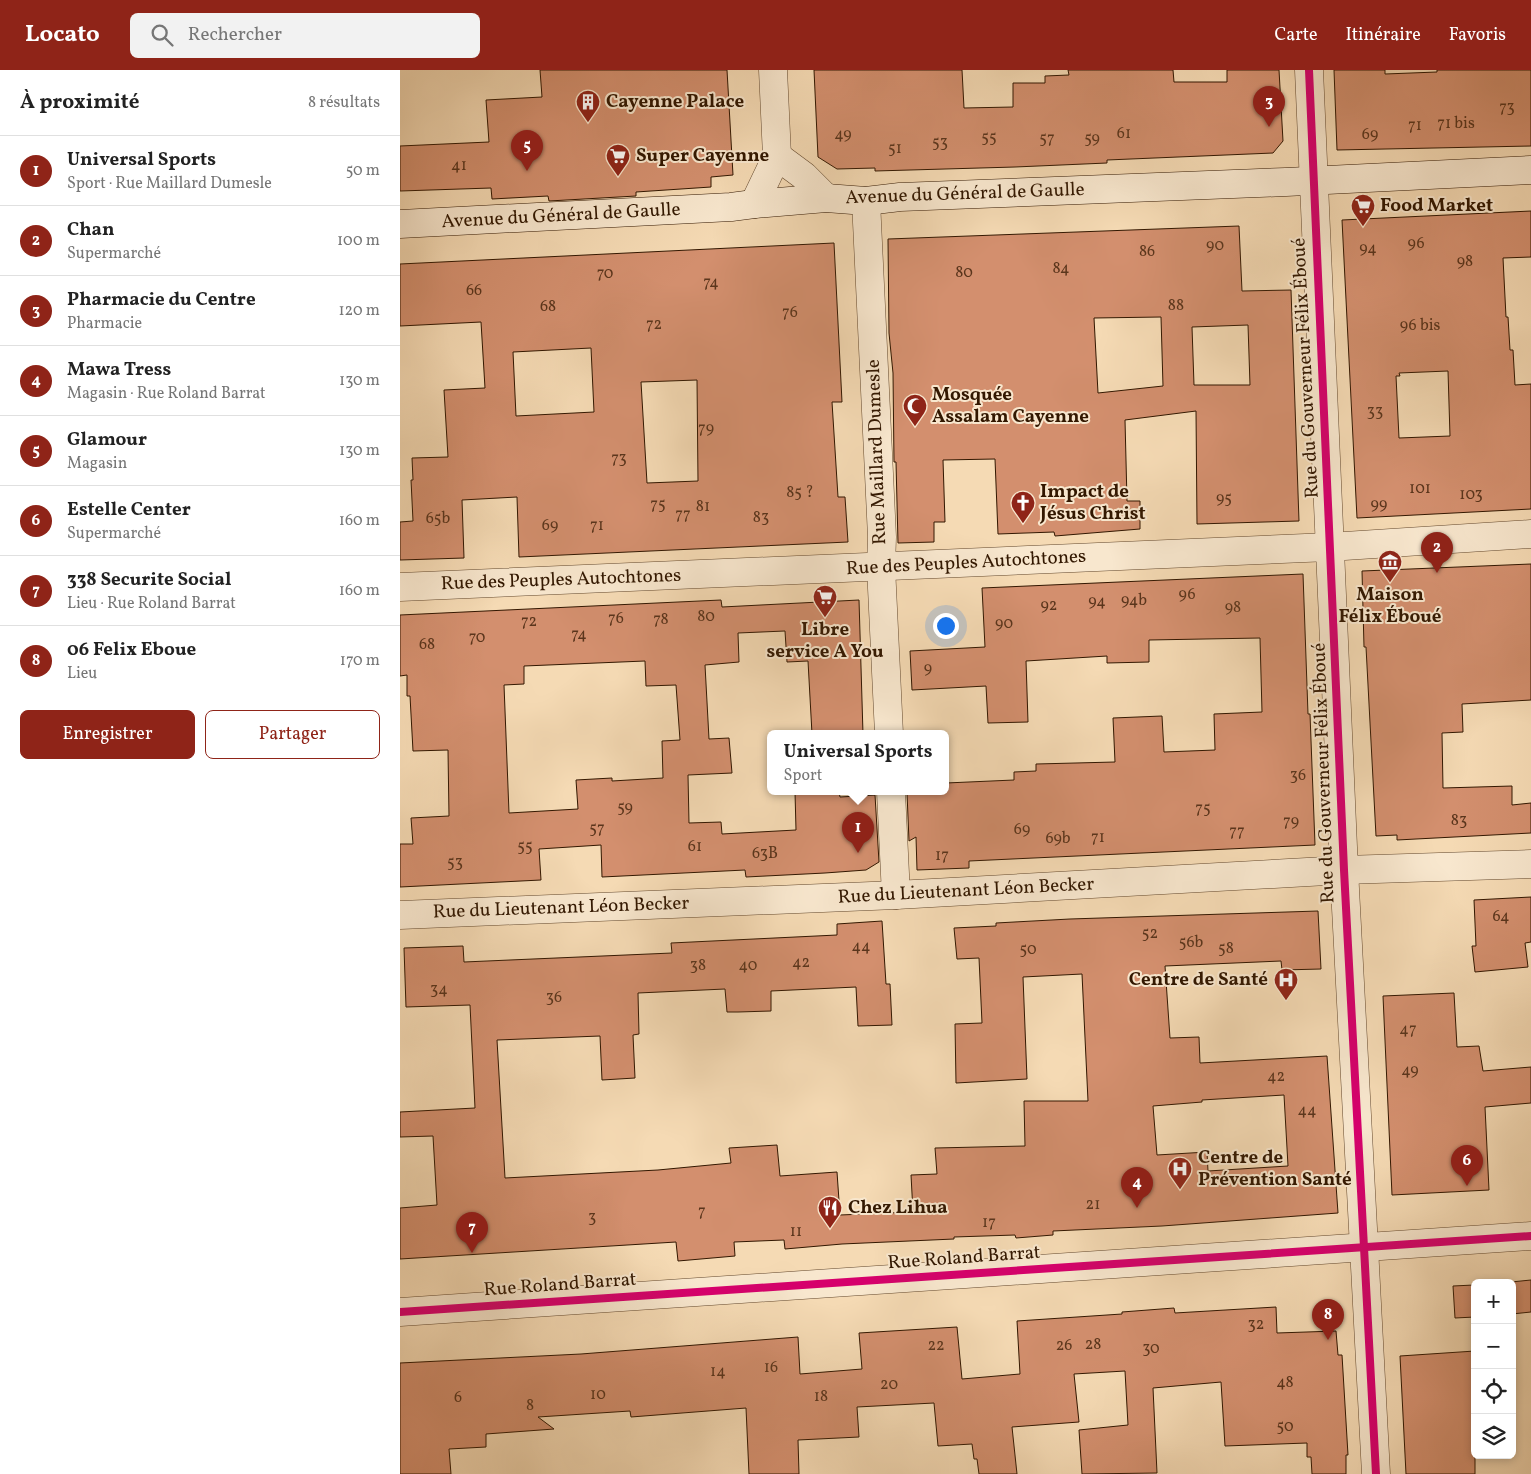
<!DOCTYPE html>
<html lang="fr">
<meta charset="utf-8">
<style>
body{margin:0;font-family:Vollkorn,serif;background:#f2f2f2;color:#222}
.controls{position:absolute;right:15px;bottom:15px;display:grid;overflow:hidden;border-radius:8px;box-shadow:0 2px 8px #0003}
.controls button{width:45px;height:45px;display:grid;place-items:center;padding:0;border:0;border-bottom:1px solid #e0e0e0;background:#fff;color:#222;font:25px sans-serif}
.you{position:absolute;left:545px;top:555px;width:18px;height:18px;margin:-12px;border:4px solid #fff;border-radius:50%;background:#1a73e8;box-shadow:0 0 0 8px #1a73e833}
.badge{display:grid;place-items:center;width:32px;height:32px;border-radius:50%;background:#8f2418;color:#fff;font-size:16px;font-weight:700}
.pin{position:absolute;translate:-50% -41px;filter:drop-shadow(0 1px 2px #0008)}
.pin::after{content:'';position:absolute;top:26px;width:18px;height:15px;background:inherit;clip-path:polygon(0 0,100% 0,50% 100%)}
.popup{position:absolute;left:367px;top:660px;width:182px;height:65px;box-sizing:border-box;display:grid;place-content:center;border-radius:8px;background:#fff;filter:drop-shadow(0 1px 4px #0005);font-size:16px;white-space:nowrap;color:#767676}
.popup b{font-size:19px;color:#222}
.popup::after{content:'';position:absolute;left:50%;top:100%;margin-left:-10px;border:10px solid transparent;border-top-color:#fff}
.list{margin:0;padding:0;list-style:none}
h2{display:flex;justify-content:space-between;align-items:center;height:65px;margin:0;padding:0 20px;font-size:21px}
h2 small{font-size:16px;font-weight:400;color:#767676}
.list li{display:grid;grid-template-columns:32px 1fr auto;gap:15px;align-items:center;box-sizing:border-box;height:70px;padding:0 20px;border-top:1px solid #e0e0e0}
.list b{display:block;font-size:19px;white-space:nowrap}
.list p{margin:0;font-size:16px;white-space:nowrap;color:#767676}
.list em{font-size:16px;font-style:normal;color:#767676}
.actions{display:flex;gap:10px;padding:15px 20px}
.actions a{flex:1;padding:11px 0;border:1px solid #8f2418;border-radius:8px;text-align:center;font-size:18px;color:#8f2418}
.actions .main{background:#8f2418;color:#fff}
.icon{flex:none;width:28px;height:28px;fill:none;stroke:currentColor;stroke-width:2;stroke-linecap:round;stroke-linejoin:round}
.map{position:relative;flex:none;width:1131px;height:1404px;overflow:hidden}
header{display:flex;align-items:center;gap:30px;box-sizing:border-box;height:70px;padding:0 25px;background:#8f2418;color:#fff}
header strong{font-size:24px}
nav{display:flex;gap:28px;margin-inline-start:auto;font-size:18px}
.search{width:350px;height:45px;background:#f2f2f2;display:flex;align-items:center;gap:12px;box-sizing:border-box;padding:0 18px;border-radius:8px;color:#767676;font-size:19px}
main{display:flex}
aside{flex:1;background:#fff}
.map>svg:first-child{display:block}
</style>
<header>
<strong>Locato</strong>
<div class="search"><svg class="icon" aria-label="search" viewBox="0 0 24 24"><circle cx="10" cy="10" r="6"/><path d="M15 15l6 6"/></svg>Rechercher</div>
<nav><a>Carte</a><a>Itinéraire</a><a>Favoris</a></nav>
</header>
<main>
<aside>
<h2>À proximité<small>8 résultats</small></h2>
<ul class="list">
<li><span class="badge">1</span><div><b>Universal Sports</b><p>Sport · Rue Maillard Dumesle</p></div><em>50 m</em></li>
<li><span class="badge">2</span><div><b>Chan</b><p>Supermarché</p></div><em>100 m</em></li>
<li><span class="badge">3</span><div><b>Pharmacie du Centre</b><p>Pharmacie</p></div><em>120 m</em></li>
<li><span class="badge">4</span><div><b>Mawa Tress</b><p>Magasin · Rue Roland Barrat</p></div><em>130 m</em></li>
<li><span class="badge">5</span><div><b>Glamour</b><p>Magasin</p></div><em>130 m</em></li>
<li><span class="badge">6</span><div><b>Estelle Center</b><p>Supermarché</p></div><em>160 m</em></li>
<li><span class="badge">7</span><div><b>338 Securite Social</b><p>Lieu · Rue Roland Barrat</p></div><em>160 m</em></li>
<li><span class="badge">8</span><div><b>06 Felix Eboue</b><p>Lieu</p></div><em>170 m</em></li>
</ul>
<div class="actions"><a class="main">Enregistrer</a><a>Partager</a></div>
</aside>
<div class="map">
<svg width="1131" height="1404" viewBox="0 0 1131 1404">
<rect width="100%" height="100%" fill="#f5dab4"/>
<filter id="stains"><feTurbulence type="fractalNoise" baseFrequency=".004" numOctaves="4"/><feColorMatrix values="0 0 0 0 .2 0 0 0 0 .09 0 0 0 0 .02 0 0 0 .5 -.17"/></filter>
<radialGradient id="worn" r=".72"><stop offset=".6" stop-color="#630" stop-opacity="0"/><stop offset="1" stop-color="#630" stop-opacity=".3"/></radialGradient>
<g fill="#d38f6e" stroke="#321700" fill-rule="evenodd">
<path d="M140,0H327L333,105L311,107V117L236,122V126L149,131L148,126L92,129L91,118L0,121V76L89,72L86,30L142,27Z"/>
<path d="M414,0H562L564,38L613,37V13H645V6L669,5L668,0H773L774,12H827V0H879L883,71L873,83L707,90V93L615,97L475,101V98L437,99L418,87Z"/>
<path d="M934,0H985V4L1037,2V0H1131V76L937,80Z"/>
<path d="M1131,141V187L1103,188L1106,247H1108L1110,280H1113L1115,315L1131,314V439L957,448L942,150ZM1048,301L1050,366L999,368L996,306H1000L999,303Z"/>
<path d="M839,156L842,221L891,220L899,451L797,454L796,341L725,350L727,431H740V459L655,466L654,462L598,464L595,389L543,390L545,452H534V472L498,473L496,392H494L493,303L489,263L488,169ZM761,247L763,316L698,323L694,248ZM848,255L850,315H794L792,257Z"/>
<path d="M434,173L442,332H432L438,427H445L448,472L119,487L117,427L62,430L64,488L0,490V452L13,451L11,410H13L12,388L48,387L44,320L85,318L81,252L0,256V194ZM191,278L194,342L116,346L113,282ZM297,310L298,411L247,413L241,312Z"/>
<path d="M1131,494V630L1062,634L1063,662L1042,663L1043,718L1112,716V735L1131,733V763L997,770V765L976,766L966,577H964L962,501Z"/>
<path d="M903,504L908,644H910L915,775L569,791V798L517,800L516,767L509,771L507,723L546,722V713L614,710V702L636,701V694L715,692L713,648L762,646L764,682L815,680L814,644L862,642L860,568L749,570V592L707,593V586L626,591L628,652L588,653L586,616L512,620L510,581L585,577L582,518Z"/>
<path d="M321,530L322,537L459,530L463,664H412L408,591L387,592L385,561L338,563L339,592L305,595L309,669L329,668L332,703L288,705L289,753L321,752L322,764L396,760L395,722H439L440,727L475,725L479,792L466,800L425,803L346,807L345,800L202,807L201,775L139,779L141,810L0,817V774H13L11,748L49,746L48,680L13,681L10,626H7V605L0,606V545ZM245,591L246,616L276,615L280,670L262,671L263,708L212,711V708L176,710L178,739L109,743L104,615L124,614V596Z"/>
<path d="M1131,827V872L1125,873L1128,897L1075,902L1072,876H1076L1074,830Z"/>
<path d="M918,841L921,899L882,900L881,891L765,896L770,968L799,967L800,993L927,986L938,1143L762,1156L653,1161V1165L616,1168L615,1165L554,1167V1169L442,1174L385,1179L384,1170L334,1172L335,1186L278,1191L276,1172L0,1189V1138L37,1135L33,1066L0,1067V1042L75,1038L70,935L6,937L4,878L63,876L64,892L272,883L271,873L437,865V854L482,851L486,914H490L492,955L458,956L456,917L371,921V941L338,942H327L325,919L238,923L239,964L233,965L235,1008L202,1010L200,966L97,970L105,1108L258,1100L331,1093L329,1078L377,1075L380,1106L437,1102L440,1145L513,1142L511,1105L537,1104L535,1078L625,1076L624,1031H688L682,904L623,907L627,1009L556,1013L555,954L582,953L579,888L557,889L554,858L596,856V853L670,849ZM884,1025L888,1096L808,1101L807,1082L757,1085L753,1036L802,1032V1030Z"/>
<path d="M1054,923L1057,977L1079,976L1083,1001L1131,997V1033L1085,1037L1089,1120L992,1125L983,926Z"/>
<path d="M1131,1210V1242L1112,1244V1213H1101Z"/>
<path d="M1074,1215L1075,1247L1055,1248L1053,1216Z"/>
<path d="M876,1237L877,1263L936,1261L938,1285H942L948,1385H946V1404H912L911,1387H907V1373L825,1376L821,1312L753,1318L757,1403L682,1404L679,1360L728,1355L725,1301L674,1304L679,1352L612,1357L617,1404H579L577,1389H574L572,1374L538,1376L534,1333L457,1337L459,1367L398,1370L399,1404H349L346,1338L231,1347L230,1341L138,1347L154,1359L86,1364V1377L49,1379L51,1404H0V1293L181,1284L398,1267L400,1304L462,1299L459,1263L557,1257L562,1309L620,1304L617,1251L722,1244V1242L774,1238L775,1243Z"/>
<path d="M1075,1281V1404H1006L1000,1286Z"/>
</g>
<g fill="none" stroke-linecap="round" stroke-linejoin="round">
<defs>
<g id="street">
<path d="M909,0L944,800L976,1404"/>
<path d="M377,86L404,106L426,128"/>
<path d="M466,131L482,467L481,497L489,664"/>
<path d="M354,134L377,86L373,0"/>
<path d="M0,517L929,477L1131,464"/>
<path d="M491,722L496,825"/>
<path d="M0,845L496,825L944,800L1131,794"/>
<path d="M0,1242L1131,1166"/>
</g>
<path id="secondary" d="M0,154L331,137L354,134L426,128L466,131L500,127L886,112L1131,100"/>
</defs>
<use href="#street" stroke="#63482d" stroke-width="29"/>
<use href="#secondary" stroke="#321700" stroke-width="29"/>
<use href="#street" stroke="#f8e7ce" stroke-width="28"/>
<use href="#secondary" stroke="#f8e7ce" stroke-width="28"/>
<defs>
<g id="cycleway">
<path d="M909,0L944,800L976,1404"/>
<path d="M0,1242L1131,1166"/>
</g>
</defs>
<use href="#cycleway" stroke="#f8e7ce" stroke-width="11"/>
<use href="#cycleway" stroke="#d6006c" stroke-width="8"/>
</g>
<defs>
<symbol id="building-pin" viewBox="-11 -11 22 30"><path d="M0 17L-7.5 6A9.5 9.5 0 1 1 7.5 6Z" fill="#8f2418" stroke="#f8e7ce"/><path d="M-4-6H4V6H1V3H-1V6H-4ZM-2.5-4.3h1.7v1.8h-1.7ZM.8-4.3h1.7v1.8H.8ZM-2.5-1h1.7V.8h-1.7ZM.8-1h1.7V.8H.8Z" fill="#fff"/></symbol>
<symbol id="supermarket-pin" viewBox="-11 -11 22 30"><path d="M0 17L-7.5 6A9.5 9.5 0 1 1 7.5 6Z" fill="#8f2418" stroke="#f8e7ce"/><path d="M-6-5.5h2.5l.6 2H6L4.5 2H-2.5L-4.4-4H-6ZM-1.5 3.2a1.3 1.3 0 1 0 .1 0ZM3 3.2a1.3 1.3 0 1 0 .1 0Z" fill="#fff"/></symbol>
<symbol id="mosque-pin" viewBox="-11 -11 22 30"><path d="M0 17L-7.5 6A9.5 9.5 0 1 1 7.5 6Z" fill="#8f2418" stroke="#f8e7ce"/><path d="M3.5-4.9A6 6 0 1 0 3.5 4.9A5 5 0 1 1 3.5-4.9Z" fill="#fff"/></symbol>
<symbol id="church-pin" viewBox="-11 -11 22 30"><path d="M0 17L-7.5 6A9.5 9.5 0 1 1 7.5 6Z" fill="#8f2418" stroke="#f8e7ce"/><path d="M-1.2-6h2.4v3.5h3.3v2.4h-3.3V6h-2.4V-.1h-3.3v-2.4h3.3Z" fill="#fff"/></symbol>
<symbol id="museum-pin" viewBox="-11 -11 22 30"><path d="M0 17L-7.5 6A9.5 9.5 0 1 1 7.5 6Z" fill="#8f2418" stroke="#f8e7ce"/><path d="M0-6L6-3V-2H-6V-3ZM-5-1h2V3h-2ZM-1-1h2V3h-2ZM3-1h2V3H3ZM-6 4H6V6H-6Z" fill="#fff"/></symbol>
<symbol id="hospital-pin" viewBox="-11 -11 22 30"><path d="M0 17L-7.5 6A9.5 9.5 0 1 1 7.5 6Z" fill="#8f2418" stroke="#f8e7ce"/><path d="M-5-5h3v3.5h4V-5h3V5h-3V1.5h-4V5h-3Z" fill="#fff"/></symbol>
<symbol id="restaurant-pin" viewBox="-11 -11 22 30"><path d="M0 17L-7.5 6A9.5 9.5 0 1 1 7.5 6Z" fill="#8f2418" stroke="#f8e7ce"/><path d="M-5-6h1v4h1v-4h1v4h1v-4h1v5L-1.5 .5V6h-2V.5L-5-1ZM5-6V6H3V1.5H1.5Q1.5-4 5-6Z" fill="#fff"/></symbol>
</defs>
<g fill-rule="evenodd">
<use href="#building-pin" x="174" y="18" width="28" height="38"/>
<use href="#supermarket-pin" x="204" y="72" width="28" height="38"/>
<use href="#supermarket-pin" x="949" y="122" width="28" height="38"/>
<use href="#mosque-pin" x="501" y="322" width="28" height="38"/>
<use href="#church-pin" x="609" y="419" width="28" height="38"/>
<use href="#museum-pin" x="976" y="478" width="28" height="38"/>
<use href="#supermarket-pin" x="411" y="513" width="28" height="38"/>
<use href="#hospital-pin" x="872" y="896" width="28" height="38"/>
<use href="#hospital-pin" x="766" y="1085" width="28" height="38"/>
<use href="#restaurant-pin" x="416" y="1124" width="28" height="38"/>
</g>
<g text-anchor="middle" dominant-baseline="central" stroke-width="4" stroke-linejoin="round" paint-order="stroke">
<g font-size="16" fill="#5a351c">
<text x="1107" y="38">73</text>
<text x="1056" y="54">71 bis</text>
<text x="1015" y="56">71</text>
<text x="724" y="64">61</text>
<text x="443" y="65">49</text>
<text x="970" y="65">69</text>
<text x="589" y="68">55</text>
<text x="647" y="69">57</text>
<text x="692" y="69">59</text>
<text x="540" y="73">53</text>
<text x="495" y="79">51</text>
<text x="59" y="96">41</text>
<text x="1016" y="174">96</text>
<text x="815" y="176">90</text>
<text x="968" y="179">94</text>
<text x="747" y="182">86</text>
<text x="1065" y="192">98</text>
<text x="661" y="199">84</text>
<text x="564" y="203">80</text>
<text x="205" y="204">70</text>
<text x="311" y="213">74</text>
<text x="74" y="221">66</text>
<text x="776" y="236">88</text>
<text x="148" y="237">68</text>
<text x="390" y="243">76</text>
<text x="254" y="255">72</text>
<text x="1020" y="256">96 bis</text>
<text x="975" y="342">33</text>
<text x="306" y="359">79</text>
<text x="219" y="389">73</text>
<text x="1020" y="419">101</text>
<text x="400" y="423">85 ?</text>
<text x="1071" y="425">103</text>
<text x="824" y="429">95</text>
<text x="258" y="435">75</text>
<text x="979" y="435">99</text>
<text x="303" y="437">81</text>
<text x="283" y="445">77</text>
<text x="361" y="448">83</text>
<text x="38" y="449">65b</text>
<text x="150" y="456">69</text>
<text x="197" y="456">71</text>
<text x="787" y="525">96</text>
<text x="734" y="531">94b</text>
<text x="697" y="532">94</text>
<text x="649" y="536">92</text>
<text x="833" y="538">98</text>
<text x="306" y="547">80</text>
<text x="216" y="549">76</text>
<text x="261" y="550">78</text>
<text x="129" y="552">72</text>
<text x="604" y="554">90</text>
<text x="179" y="565">74</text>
<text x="77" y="568">70</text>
<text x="27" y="575">68</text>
<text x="528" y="599">9</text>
<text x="898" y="706">36</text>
<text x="225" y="738">59</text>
<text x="803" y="739">75</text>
<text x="1059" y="751">83</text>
<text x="891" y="752">79</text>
<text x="197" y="759">57</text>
<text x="622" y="760">69</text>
<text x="837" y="762">77</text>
<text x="698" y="768">71</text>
<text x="658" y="769">69b</text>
<text x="125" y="777">55</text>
<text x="295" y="777">61</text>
<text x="365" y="784">63B</text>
<text x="542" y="786">17</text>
<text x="55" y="793">53</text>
<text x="1101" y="847">64</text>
<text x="750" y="864">52</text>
<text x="791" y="873">56b</text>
<text x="461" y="877">44</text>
<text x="826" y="879">58</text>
<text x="628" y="880">50</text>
<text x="401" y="893">42</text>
<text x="298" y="896">38</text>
<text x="348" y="896">40</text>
<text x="39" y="920">34</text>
<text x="154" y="928">36</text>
<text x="1008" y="960">47</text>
<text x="1010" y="1001">49</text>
<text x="876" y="1007">42</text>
<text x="907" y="1041">44</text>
<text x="693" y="1135">21</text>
<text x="302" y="1142">7</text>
<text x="192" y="1148">3</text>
<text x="589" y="1153">17</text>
<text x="396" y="1162">11</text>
<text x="856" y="1255">32</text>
<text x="693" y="1275">28</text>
<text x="536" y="1276">22</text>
<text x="664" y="1276">26</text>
<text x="751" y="1279">30</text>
<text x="371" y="1298">16</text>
<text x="318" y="1302">14</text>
<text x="885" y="1313">48</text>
<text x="489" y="1315">20</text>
<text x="198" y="1325">10</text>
<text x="421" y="1327">18</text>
<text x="58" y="1328">6</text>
<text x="130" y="1336">8</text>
<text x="885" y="1357">50</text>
</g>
<g font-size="19" font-weight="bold" fill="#321700" stroke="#f8e7ce" text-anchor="start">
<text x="206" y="32">Cayenne Palace</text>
<text x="236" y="86">Super Cayenne</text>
<text x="980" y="136">Food Market</text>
<text x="532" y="325">Mosquée<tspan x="532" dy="22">Assalam Cayenne</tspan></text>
<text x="640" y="422">Impact de<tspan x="640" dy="22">Jésus Christ</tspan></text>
<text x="990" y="525" text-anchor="middle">Maison<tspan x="990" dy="22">Félix Éboué</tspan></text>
<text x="425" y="560" text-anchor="middle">Libre<tspan x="425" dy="22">service A You</tspan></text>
<text x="868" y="910" text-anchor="end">Centre de Santé</text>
<text x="798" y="1088">Centre de<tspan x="798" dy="22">Prévention Santé</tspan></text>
<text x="448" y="1138">Chez Lihua</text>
</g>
<g font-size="19" fill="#321700" stroke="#f8e7ce">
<text transform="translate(565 124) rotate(-2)">Avenue du Général de Gaulle</text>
<text transform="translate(161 146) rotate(-3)">Avenue du Général de Gaulle</text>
<text transform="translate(906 298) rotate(-93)">Rue du Gouverneur Félix Éboué</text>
<text transform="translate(477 382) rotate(-92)">Rue Maillard Dumesle</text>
<text transform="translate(566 493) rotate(-3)">Rue des Peuples Autochtones</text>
<text transform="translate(161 510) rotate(-2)">Rue des Peuples Autochtones</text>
<text transform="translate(924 703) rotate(-92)">Rue du Gouverneur Félix Éboué</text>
<text transform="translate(566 821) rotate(-3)">Rue du Lieutenant Léon Becker</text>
<text transform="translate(161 838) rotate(-2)">Rue du Lieutenant Léon Becker</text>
<text transform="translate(564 1188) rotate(-4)">Rue Roland Barrat</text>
<text transform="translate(160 1215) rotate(-4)">Rue Roland Barrat</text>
</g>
</g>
<rect width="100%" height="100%" filter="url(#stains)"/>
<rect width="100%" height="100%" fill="url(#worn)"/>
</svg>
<div class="controls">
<button>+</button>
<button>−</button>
<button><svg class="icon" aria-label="locate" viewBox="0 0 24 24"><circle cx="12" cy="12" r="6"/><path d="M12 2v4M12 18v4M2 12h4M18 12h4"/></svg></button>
<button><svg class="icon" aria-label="layers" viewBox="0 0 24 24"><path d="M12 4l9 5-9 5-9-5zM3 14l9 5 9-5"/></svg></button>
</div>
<div class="you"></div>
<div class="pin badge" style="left:458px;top:783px">1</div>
<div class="popup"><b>Universal Sports</b>Sport</div>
<div class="pin badge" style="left:1037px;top:503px">2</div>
<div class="pin badge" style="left:869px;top:57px">3</div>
<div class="pin badge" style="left:737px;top:1138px">4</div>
<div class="pin badge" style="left:127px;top:101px">5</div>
<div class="pin badge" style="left:1067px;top:1116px">6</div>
<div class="pin badge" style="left:72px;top:1183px">7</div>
<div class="pin badge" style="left:928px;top:1270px">8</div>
</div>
</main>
